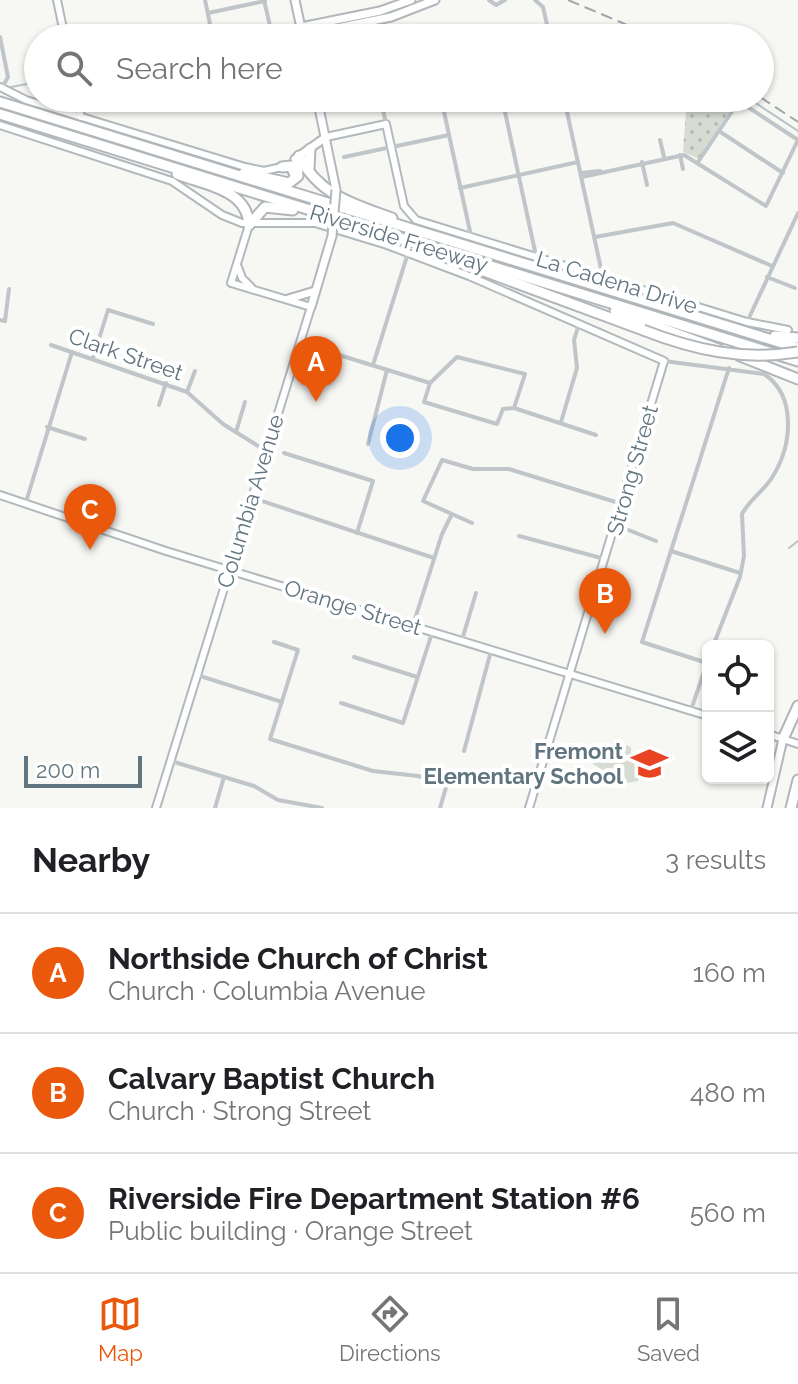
<!DOCTYPE html>
<meta charset="utf-8">
<style>
body{margin:0;font-family:Raleway,sans-serif;background:#f2f2f2;color:#202124}
.controls{position:absolute;right:24px;bottom:24px;display:grid;overflow:hidden;border-radius:12px;box-shadow:0 2px 6px #0004}
.controls button{width:72px;height:72px;display:grid;place-items:center;padding:0;border:0;border-bottom:2px solid #e0e0e0;background:#fff;color:#202124;font:40px sans-serif}
.scale{position:absolute;left:24px;bottom:20px;width:118px;box-sizing:border-box;padding-left:8px;border:4px solid #617580;border-top:0;font-size:22px;line-height:28px;white-space:nowrap;color:#617580;-webkit-text-stroke:6px #fff;paint-order:stroke}
.you{position:absolute;left:400px;top:438px;width:28px;height:28px;margin:-20px;border:6px solid #fff;border-radius:50%;background:#1a73e8;box-shadow:0 0 0 12px #1a73e833}
.badge{display:grid;place-items:center;width:52px;height:52px;border-radius:50%;background:#ea580c;color:#fff;font-size:26px;font-weight:700}
.pin{position:absolute;translate:-50% -66px;filter:drop-shadow(0 2px 4px #0008)}
.pin::after{content:'';position:absolute;top:42px;width:28px;height:24px;background:inherit;clip-path:polygon(0 0,100% 0,50% 100%)}
.list{margin:0;padding:0;list-style:none}
h2{display:flex;justify-content:space-between;align-items:center;height:104px;margin:0;padding:0 32px;font-size:34px}
h2 small{font-size:26px;font-weight:400;color:#757577}
.list li{display:grid;grid-template-columns:52px 1fr auto;gap:24px;align-items:center;box-sizing:border-box;height:120px;padding:0 32px;border-top:2px solid #e0e0e0}
.list b{display:block;font-size:30px;white-space:nowrap}
.list p{margin:0;font-size:26px;white-space:nowrap;color:#757577}
.list em{font-size:26px;font-style:normal;color:#757577}
.icon{flex:none;width:44px;height:44px;fill:none;stroke:currentColor;stroke-width:2;stroke-linecap:round;stroke-linejoin:round}
.map{position:relative;flex:none;width:798px;height:808px;overflow:hidden}
.search{position:absolute;background:#fff;box-shadow:0 2px 6px #0004;left:24px;right:24px;top:24px;height:88px;display:flex;align-items:center;gap:20px;box-sizing:border-box;padding:0 28px;border-radius:44px;color:#757577;font-size:30px}
.sheet{height:464px;background:#fff}
nav{display:flex;justify-content:space-around;align-items:center;box-sizing:border-box;height:112px;border-top:2px solid #e0e0e0;background:#fff;font-size:22px;color:#757577}
nav a{display:grid;justify-items:center;gap:4px}
nav .on{color:#ea580c}
.map>svg:first-child{display:block}
</style>
<div class="map">
<svg width="798" height="808" viewBox="0 0 798 808">
<defs>
<pattern id="park-dots" width="8" height="8" patternUnits="userSpaceOnUse" patternTransform="scale(2)"><rect width="8" height="8" fill="#d7dcd3"/><path d="M2 2h.1M6 6h.1" fill="none" stroke="#b2b7b0" stroke-width="1.8" stroke-linecap="round"/></pattern>
</defs>
<rect width="100%" height="100%" fill="#f7f7f4"/>
<path fill="#d7dcd3" d="M615,742L631,747V755L646,761L638,781L606,787L607,773L593,764L599,746Z"/>
<path fill="url(#park-dots)" d="M687,98H707L729,112L699,159L683,152Z"/>
<g fill="none" stroke-linecap="round" stroke-linejoin="round">
<g stroke="#b7c5c8" stroke-width="2">
<path d="M336,37L339,38"/>
<path d="M528,38H546"/>
<path d="M555,38H556"/>
<path d="M11,87L38,82"/>
<path d="M748,98L798,131"/>
<path d="M789,548L798,541"/>
</g>
<defs>
<g id="secondary">
<path d="M57,0L65,38"/>
<path d="M0,87L26,100L245,167L264,171L282,167"/>
<path d="M77,98L81,117"/>
<path d="M0,125L172,181L222,215L242,223H315L387,245L469,276L664,361L529,808"/>
<path d="M326,137L386,124L404,206L416,220L747,322L788,330"/>
<path d="M238,267L242,278L251,287"/>
<path d="M0,495L166,551L708,716"/>
<path d="M768,734L798,744"/>
<path d="M156,808L311,307L231,283L249,225"/>
</g>
<g id="primary">
<path d="M295,0L301,28"/>
<path d="M301,27L380,11L411,0"/>
<path d="M303,35L391,17L435,0"/>
<path d="M324,38L338,31"/>
<path d="M317,98L336,190"/>
<path d="M295,159L326,137"/>
<path d="M288,299L315,291"/>
<path d="M311,307L332,236"/>
<path d="M767,808L783,739"/>
</g>
<g id="highway">
<path d="M0,102L798,348"/>
<path d="M0,114L798,361"/>
<path d="M299,156C319,195 353,204 392,218"/>
<path d="M282,167L291,166L295,175"/>
<path d="M309,169L310,149"/>
<path d="M244,173L289,183L298,176L297,162"/>
<path d="M177,174C205,185 247,189 249,225"/>
<path d="M249,225L265,207L293,210"/>
<path d="M465,264L643,330"/>
<path d="M615,311L718,349"/>
<path d="M775,336L798,338"/>
<path d="M740,356L798,379"/>
<path d="M783,739L798,706"/>
<path d="M791,808L798,780"/>
</g>
</defs>
<use href="#secondary" stroke="#b2b9bd" stroke-width="10"/>
<use href="#primary" stroke="#b1b7ba" stroke-width="11"/>
<use href="#highway" stroke="#b0b6b9" stroke-width="13"/>
<g stroke="#bfc5c8" stroke-width="4">
<path d="M205,0L213,38"/>
<path d="M264,0L271,30L279,38"/>
<path d="M489,0L496,5L505,0"/>
<path d="M535,0L543,7L550,38"/>
<path d="M208,13L265,1"/>
<path d="M270,27L281,30L301,27"/>
<path d="M0,37L8,77L2,88"/>
<path d="M280,38L301,35"/>
<path d="M380,98L386,123"/>
<path d="M441,98L471,236"/>
<path d="M502,98L536,256"/>
<path d="M564,98L603,278"/>
<path d="M734,98L798,140"/>
<path d="M565,104L581,98"/>
<path d="M719,131L783,173"/>
<path d="M660,140L664,157"/>
<path d="M680,155L683,169"/>
<path d="M344,157L449,135"/>
<path d="M642,162L647,185"/>
<path d="M698,162L739,101"/>
<path d="M581,173L600,171"/>
<path d="M582,177L684,155L766,206L798,140"/>
<path d="M460,188L578,162"/>
<path d="M595,237L673,223L772,266"/>
<path d="M767,277L795,288"/>
<path d="M0,320L5,321L9,289"/>
<path d="M747,322L798,213"/>
<path d="M300,343L430,383"/>
<path d="M51,345L187,392L223,424L266,451"/>
<path d="M93,358L108,310L153,324"/>
<path d="M664,361L764,374C797,396 792,445 773,476C765,490 750,499 742,514L744,556L740,577L713,646"/>
<path d="M373,365L408,253"/>
<path d="M187,392L195,371"/>
<path d="M159,405L166,383"/>
<path d="M514,408L525,374L457,357L430,383L424,402L497,424L503,409L514,408L596,435"/>
<path d="M561,422L577,368L574,340L579,324"/>
<path d="M47,427L85,439"/>
<path d="M236,432L245,402"/>
<path d="M368,444L387,370"/>
<path d="M284,453L373,481L357,533"/>
<path d="M253,498L434,558"/>
<path d="M26,502L72,352"/>
<path d="M472,523L423,501L442,460L473,469H509L622,504"/>
<path d="M616,525L656,541"/>
<path d="M519,536L605,559"/>
<path d="M671,551L740,573"/>
<path d="M413,625L442,534L451,516"/>
<path d="M462,640L476,593"/>
<path d="M274,642L298,650L270,739L373,771L418,776L447,784L440,808"/>
<path d="M354,657L417,677"/>
<path d="M707,663L642,642L729,368"/>
<path d="M197,675L282,702"/>
<path d="M341,703L403,723L432,633"/>
<path d="M691,710L707,663"/>
<path d="M464,751L491,651"/>
<path d="M171,761L254,786L278,800L322,808"/>
<path d="M215,808L224,777"/>
</g>
<use href="#secondary" stroke="#fff" stroke-width="6"/>
<use href="#primary" stroke="#fff" stroke-width="7"/>
<use href="#highway" stroke="#fff" stroke-width="9"/>
<g stroke="#9ea7ac" stroke-width="2" stroke-dasharray="12 6" stroke-linecap="butt">
<path d="M568,0L658,38"/>
<path d="M760,97L798,122"/>
</g>
<defs>
<path id="primary-bridge" d="M332,236L336,190"/>
<path id="highway-bridge" d="M643,330C694,350 744,361 798,352"/>
</defs>
<use href="#primary-bridge" stroke="#b1b7ba" stroke-width="11" stroke-linecap="butt"/>
<use href="#highway-bridge" stroke="#b0b6b9" stroke-width="13" stroke-linecap="butt"/>
<use href="#primary-bridge" stroke="#fff" stroke-width="7"/>
<use href="#highway-bridge" stroke="#fff" stroke-width="9"/>
</g>
<defs>
<symbol id="school-bare" viewBox="-9 -9 18 18"><path d="M0-5L7-2L0 1L-7-2ZM-4 1L0 2.5L4 1V4Q0 6-4 4Z" fill="#e84323" stroke="#fff" stroke-width="2.5" paint-order="stroke"/></symbol>
</defs>
<g fill-rule="evenodd">
<use href="#school-bare" x="624" y="738" width="51" height="51"/>
</g>
<g text-anchor="middle" dominant-baseline="central" stroke-width="8" stroke-linejoin="round" paint-order="stroke">
<g font-size="22" fill="#617580" stroke="#fff">
<text transform="translate(399 238) rotate(17)">Riverside Freeway</text>
<text transform="translate(617 282) rotate(17)">La Cadena Drive</text>
<text transform="translate(126 354) rotate(19)">Clark Street</text>
<text transform="translate(632 470) rotate(-74)">Strong Street</text>
<text transform="translate(250 501) rotate(-73)">Columbia Avenue</text>
<text transform="translate(353 607) rotate(17)">Orange Street</text>
</g>
<g font-size="22" font-weight="bold" fill="#617580" stroke="#fff" text-anchor="end">
<text x="623" y="751">Fremont<tspan x="623" dy="25">Elementary School</tspan></text>
</g>
</g>
</svg>
<div class="controls">
<button><svg class="icon" aria-label="locate" viewBox="0 0 24 24"><circle cx="12" cy="12" r="6"/><path d="M12 2v4M12 18v4M2 12h4M18 12h4"/></svg></button>
<button><svg class="icon" aria-label="layers" viewBox="0 0 24 24"><path d="M12 4l9 5-9 5-9-5zM3 14l9 5 9-5"/></svg></button>
</div>
<div class="scale">200 m</div>
<div class="you"></div>
<div class="pin badge" style="left:316px;top:402px">A</div>
<div class="pin badge" style="left:605px;top:634px">B</div>
<div class="pin badge" style="left:90px;top:550px">C</div>
<div class="search"><svg class="icon" aria-label="search" viewBox="0 0 24 24"><circle cx="10" cy="10" r="6"/><path d="M15 15l6 6"/></svg>Search here</div>
</div>
<section class="sheet">
<h2>Nearby<small>3 results</small></h2>
<ul class="list">
<li><span class="badge">A</span><div><b>Northside Church of Christ</b><p>Church · Columbia Avenue</p></div><em>160 m</em></li>
<li><span class="badge">B</span><div><b>Calvary Baptist Church</b><p>Church · Strong Street</p></div><em>480 m</em></li>
<li><span class="badge">C</span><div><b>Riverside Fire Department Station #6</b><p>Public building · Orange Street</p></div><em>560 m</em></li>
</ul>
</section>
<nav>
<a class="on"><svg class="icon" aria-label="map" viewBox="0 0 24 24"><path d="M3 6l6-2 6 2 6-2v14l-6 2-6-2-6 2zM9 4v14M15 6v14"/></svg>Map</a>
<a><svg class="icon" aria-label="directions" viewBox="0 0 24 24"><path d="M12 3l9 9-9 9-9-9zM9 14v-3h6M13 9l2 2-2 2"/></svg>Directions</a>
<a><svg class="icon" aria-label="saved" viewBox="0 0 24 24"><path d="M7 4h10v16l-5-4-5 4z"/></svg>Saved</a>
</nav>
